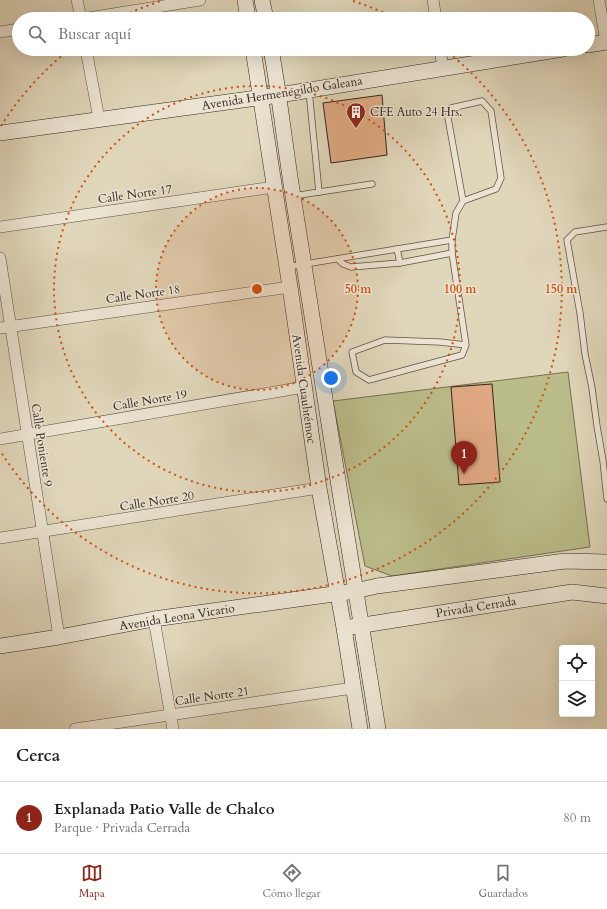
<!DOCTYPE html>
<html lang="es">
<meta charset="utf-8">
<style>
body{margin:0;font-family:Cardo,serif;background:#f6f6f6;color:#202124}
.controls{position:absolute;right:12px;bottom:12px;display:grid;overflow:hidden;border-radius:4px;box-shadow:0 4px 16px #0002}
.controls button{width:36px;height:36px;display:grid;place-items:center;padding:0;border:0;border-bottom:1px solid #e0e0e0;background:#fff;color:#202124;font:20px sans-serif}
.you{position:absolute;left:331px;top:378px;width:14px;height:14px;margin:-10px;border:3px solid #fff;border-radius:50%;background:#1a73e8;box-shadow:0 0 0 6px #1a73e833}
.badge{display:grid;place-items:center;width:26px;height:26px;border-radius:50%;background:#8f2418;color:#fff;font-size:13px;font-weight:700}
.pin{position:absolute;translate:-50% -33px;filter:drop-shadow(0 1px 2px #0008)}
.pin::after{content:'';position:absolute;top:21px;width:14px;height:12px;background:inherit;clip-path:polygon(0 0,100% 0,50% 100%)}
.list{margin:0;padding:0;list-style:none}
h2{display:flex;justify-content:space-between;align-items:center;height:52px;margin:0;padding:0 16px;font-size:17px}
h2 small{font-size:13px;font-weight:400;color:#757577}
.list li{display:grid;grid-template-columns:26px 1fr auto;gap:12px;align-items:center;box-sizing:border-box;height:72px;padding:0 16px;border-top:1px solid #e0e0e0}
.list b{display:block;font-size:15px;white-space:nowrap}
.list p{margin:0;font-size:13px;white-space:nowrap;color:#757577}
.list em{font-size:13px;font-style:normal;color:#757577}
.icon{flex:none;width:22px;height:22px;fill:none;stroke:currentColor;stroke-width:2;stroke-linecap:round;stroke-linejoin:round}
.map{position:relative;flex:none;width:607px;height:729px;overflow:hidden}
.search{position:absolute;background:#fff;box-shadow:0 4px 16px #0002;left:12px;right:12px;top:12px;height:44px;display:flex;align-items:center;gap:10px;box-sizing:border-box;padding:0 14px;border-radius:22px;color:#757577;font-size:15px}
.sheet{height:124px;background:#fff}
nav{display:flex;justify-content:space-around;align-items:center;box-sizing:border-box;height:56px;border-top:1px solid #e0e0e0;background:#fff;font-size:11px;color:#757577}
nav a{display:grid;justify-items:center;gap:2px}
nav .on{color:#8f2418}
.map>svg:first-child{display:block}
</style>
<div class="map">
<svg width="607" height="729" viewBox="0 0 607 729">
<rect width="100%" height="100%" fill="#e0d6ba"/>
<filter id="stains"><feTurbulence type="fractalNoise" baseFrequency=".005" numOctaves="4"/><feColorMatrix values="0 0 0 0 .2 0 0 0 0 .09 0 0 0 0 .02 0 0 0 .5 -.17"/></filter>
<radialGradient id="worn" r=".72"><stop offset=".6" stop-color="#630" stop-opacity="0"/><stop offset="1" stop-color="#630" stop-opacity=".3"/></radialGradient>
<path fill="#babc8a" stroke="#767054" d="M568,372L590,547L392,576L365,566L333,401Z"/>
<g fill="#e0a983" stroke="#32251e">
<path d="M382,95L387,155L331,163L323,103Z"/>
<path d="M492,384L500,482L459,485L451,387Z"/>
</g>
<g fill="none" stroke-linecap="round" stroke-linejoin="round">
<defs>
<g id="lane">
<path d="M309,91L319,192"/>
<path d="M293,196L372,184"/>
<path d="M607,227L575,232L567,240L580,313L585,354L592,388L597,426L603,461L607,499"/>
<path d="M397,249L400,263"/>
<path d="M452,253L466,345L462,355L369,380L356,372L352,352L385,340L440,342L466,345"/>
<path d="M338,259L343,264L351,267L400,263L452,253V240"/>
<path d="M287,267L452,240L456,213L463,201L496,189L501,178L491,111L482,101L451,108L448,118L463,201"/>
</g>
<g id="street">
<path d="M77,0L81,19"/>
<path d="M433,0L436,19"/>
<path d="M599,0L606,42"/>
<path d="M82,19L200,0"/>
<path d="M0,32L19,29"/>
<path d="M86,49L99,119"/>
<path d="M440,49L443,68"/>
<path d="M0,227L274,187"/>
<path d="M0,258L59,637"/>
<path d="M0,328L290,287"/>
<path d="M0,439L304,387"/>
<path d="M0,538L319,488"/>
<path d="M154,619L173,729"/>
<path d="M75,729L353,688"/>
</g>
<g id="secondary">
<path d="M245,0L248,19"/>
<path d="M262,0L266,19"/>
<path d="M588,45L607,42"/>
<path d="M253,49L290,287L319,488L344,628L360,729"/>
<path d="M271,49C280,98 285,147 293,196C321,374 349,551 378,729"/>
<path d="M0,133L279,95L563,49"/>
<path d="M351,627L572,592L607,596"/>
<path d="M0,646L59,637L154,619L355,591L377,586L565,561L607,562"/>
</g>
</defs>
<use href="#lane" stroke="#5e5145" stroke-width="7"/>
<use href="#street" stroke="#5e5145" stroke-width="12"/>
<use href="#secondary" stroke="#32251e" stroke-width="16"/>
<use href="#lane" stroke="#ebe4d2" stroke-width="5.5"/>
<use href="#street" stroke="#ebe4d2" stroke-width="11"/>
<use href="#secondary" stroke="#ebe4d2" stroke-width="15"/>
</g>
<circle cx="257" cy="289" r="101" fill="#cd510f" fill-opacity=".12"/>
<g fill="none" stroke="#cd510f" stroke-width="2" stroke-dasharray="2 4">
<circle cx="257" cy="289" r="101"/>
<circle cx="257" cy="289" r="203"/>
<path d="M1 126A304 304 0 0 1 70 49M119 18A304 304 0 0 1 161 1M353 1A304 304 0 0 1 395 18M444 49A304 304 0 1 1 1 452"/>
</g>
<defs>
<symbol id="building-pin" viewBox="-11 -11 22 30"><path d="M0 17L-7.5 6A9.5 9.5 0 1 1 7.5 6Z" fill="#8f2418" stroke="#ebe4d2"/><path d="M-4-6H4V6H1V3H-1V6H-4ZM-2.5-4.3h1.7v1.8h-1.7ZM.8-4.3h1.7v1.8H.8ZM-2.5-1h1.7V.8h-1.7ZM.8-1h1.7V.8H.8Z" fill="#fff"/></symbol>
</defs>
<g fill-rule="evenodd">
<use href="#building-pin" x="345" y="101" width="22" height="30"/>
</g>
<g text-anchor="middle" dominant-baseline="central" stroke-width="3" stroke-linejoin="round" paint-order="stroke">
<g font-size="12" fill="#32251e" stroke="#ebe4d2">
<text transform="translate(282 93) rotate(-9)">Avenida Hermenegildo Galeana</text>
<text transform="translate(135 194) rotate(-8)">Calle Norte 17</text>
<text transform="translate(143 294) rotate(-8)">Calle Norte 18</text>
<text transform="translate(304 389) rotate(82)">Avenida Cuauhtémoc</text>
<text transform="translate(150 400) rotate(-10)">Calle Norte 19</text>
<text transform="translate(42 445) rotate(81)">Calle Poniente 9</text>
<text transform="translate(157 501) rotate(-9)">Calle Norte 20</text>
<text transform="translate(476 607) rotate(-9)">Privada Cerrada</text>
<text transform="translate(177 617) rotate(-9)">Avenida Leona Vicario</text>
<text transform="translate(212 696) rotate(-8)">Calle Norte 21</text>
</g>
<g font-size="12" fill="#32251e" stroke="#ebe4d2" text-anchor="start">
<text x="370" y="112">CFE Auto 24 Hrs.</text>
</g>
</g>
<circle cx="257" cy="289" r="6" fill="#cd510f" stroke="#ebe4d2" stroke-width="2"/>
<g font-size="12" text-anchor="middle" font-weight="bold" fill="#cd510f" stroke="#ebe4d2" stroke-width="3" stroke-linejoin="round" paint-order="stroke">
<text x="358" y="293">50 m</text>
<text x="460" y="293">100 m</text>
<text x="561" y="293">150 m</text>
</g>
<rect width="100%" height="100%" filter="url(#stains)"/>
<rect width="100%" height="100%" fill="url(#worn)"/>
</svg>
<div class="controls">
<button><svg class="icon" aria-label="locate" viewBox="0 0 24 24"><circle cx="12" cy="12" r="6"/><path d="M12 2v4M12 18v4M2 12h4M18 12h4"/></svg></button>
<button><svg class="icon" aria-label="layers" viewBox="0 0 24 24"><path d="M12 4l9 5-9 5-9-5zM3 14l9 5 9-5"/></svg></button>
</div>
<div class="you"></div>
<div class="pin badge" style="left:464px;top:474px">1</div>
<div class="search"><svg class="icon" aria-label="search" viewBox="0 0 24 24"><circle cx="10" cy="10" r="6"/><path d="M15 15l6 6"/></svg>Buscar aquí</div>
</div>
<section class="sheet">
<h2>Cerca<small></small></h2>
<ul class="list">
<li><span class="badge">1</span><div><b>Explanada Patio Valle de Chalco</b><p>Parque · Privada Cerrada</p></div><em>80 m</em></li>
</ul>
</section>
<nav>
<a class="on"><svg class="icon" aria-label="map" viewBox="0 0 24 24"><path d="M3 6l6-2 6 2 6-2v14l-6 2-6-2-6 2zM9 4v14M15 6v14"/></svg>Mapa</a>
<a><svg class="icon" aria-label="directions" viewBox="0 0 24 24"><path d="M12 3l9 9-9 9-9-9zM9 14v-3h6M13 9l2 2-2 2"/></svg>Cómo llegar</a>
<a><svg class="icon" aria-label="saved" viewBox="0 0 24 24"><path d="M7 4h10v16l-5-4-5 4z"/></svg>Guardados</a>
</nav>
